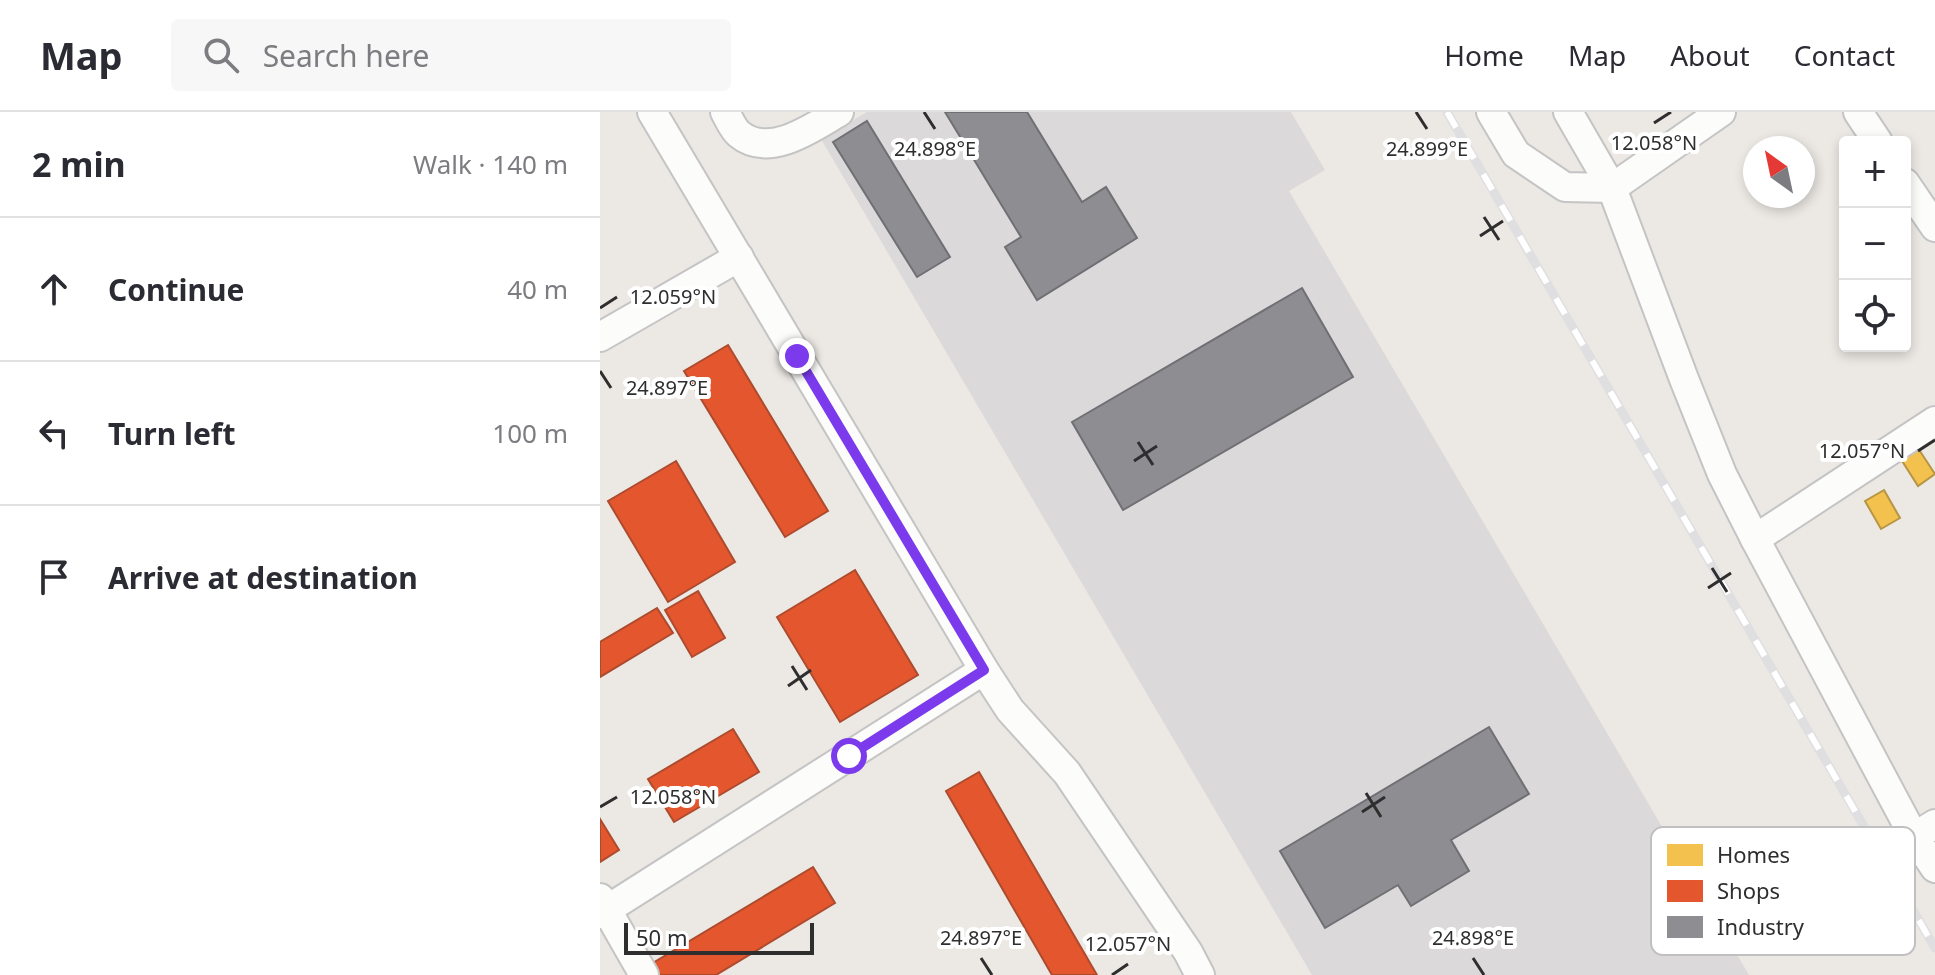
<!DOCTYPE html>
<meta charset="utf-8">
<style>
body{margin:0;font-family:"Noto Sans",sans-serif;background:#f7f7f7;color:#2b2b33}
.controls{position:absolute;right:24px;top:24px;display:grid;overflow:hidden;border-radius:8px;box-shadow:0 4px 12px #0003}
.controls button{width:72px;height:72px;display:grid;place-items:center;padding:0;border:0;border-bottom:2px solid #e1e1e2;background:#fff;color:#2b2b33;font:40px sans-serif}
.compass{position:absolute;left:1143px;top:24px;width:72px;height:72px;border-radius:50%;background:#fff;box-shadow:0 4px 12px #0003;rotate:327deg}
.scale{position:absolute;left:24px;bottom:20px;width:190px;box-sizing:border-box;padding-left:8px;border:4px solid #2e2e2e;border-top:0;font-size:22px;line-height:28px;white-space:nowrap;color:#2e2e2e;-webkit-text-stroke:6px #fff;paint-order:stroke}
.stop{position:absolute;width:24px;height:24px;margin:-18px;border:6px solid #7c3aed;border-radius:50%;background:#fff}
.stop.end{background:#7c3aed;border-color:#fff;box-shadow:0 2px 8px #0008}
.list{margin:0;padding:0;list-style:none}
h2{display:flex;justify-content:space-between;align-items:center;height:104px;margin:0;padding:0 32px;font-size:34px}
h2 small{font-size:26px;font-weight:400;color:#7c7c81}
.list li{display:grid;grid-template-columns:52px 1fr auto;gap:24px;align-items:center;box-sizing:border-box;height:144px;padding:0 32px;border-top:2px solid #e1e1e2}
.list b{display:block;font-size:30px;white-space:nowrap}
.list em{font-size:26px;font-style:normal;color:#7c7c81}
.icon{flex:none;width:44px;height:44px;fill:none;stroke:currentColor;stroke-width:2;stroke-linecap:round;stroke-linejoin:round}
.map{position:relative;flex:none;width:1335px;height:863px;overflow:hidden}
header{display:flex;align-items:center;gap:48px;box-sizing:border-box;height:112px;padding:0 40px;background:#fff;border-bottom:2px solid #e1e1e2}
header strong{font-size:38px}
nav{display:flex;gap:44px;margin-inline-start:auto;font-size:28px}
.search{width:560px;height:72px;background:#f7f7f7;display:flex;align-items:center;gap:20px;box-sizing:border-box;padding:0 28px;border-radius:8px;color:#7c7c81;font-size:30px}
main{display:flex}
aside{flex:1;background:#fff}
.map>svg:first-child{display:block}
</style>
<header>
<strong>Map</strong>
<div class="search"><svg class="icon" aria-label="search" viewBox="0 0 24 24"><circle cx="10" cy="10" r="6"/><path d="M15 15l6 6"/></svg>Search here</div>
<nav><a>Home</a><a>Map</a><a>About</a><a>Contact</a></nav>
</header>
<main>
<aside>
<h2>2 min<small>Walk · 140 m</small></h2>
<ul class="list">
<li><svg class="icon" aria-label="ahead" viewBox="0 0 24 24"><path d="M12 20V5M6 11l6-6 6 6"/></svg><div><b>Continue</b></div><em>40 m</em></li>
<li><svg class="icon" aria-label="left" viewBox="0 0 24 24"><path d="M17 20v-9H6M10 6l-5 5 5 5"/></svg><div><b>Turn left</b></div><em>100 m</em></li>
<li><svg class="icon" aria-label="arrive" viewBox="0 0 24 24"><path d="M6 21V4h12l-3 4 3 4H6"/></svg><div><b>Arrive at destination</b></div></li>
</ul>
</aside>
<div class="map">
<svg width="1335" height="863" viewBox="0 0 1335 863">
<rect width="100%" height="100%" fill="#ece8e4"/>
<path fill="#dcd9db" d="M267,0H691L725,58L689,79L1149,863H712L221,27Z"/>
<g fill="#f2c14e" stroke="#b79544" stroke-width="2">
<path d="M1314,330L1335,362L1318,374L1297,341Z"/>
<path d="M1284,378L1300,406L1281,417L1265,389Z"/>
</g>
<g fill="#e4572e" stroke="#ad4b2e" stroke-width="2">
<path d="M128,233L228,399L185,425L84,259Z"/>
<path d="M76,349L135,450L68,490L8,389Z"/>
<path d="M255,458L318,563L240,610L177,505Z"/>
<path d="M98,479L125,526L92,545L65,498Z"/>
<path d="M57,496L73,521L0,565V530Z"/>
<path d="M133,617L159,660L74,710L48,667Z"/>
<path d="M379,660L497,863H452L346,679Z"/>
<path d="M0,707L19,738L0,750Z"/>
<path d="M213,755L235,791L116,863H58L51,852Z"/>
</g>
<g fill="#8d8d92" stroke="#707074" stroke-width="2">
<path d="M345,0H427L482,90L506,75L537,126L437,188L405,135L421,125Z"/>
<path d="M267,9L350,145L317,165L233,30Z"/>
<path d="M702,176L753,265L523,398L472,310Z"/>
<path d="M889,615L929,682L851,728L869,759L811,794L798,773L725,816L680,739Z"/>
</g>
<g fill="none" stroke-linecap="round" stroke-linejoin="round">
<defs>
<g id="minor">
<path d="M52,0L384,558L410,598L467,661L588,840L600,863"/>
<path d="M125,0C129,7 133,17 139,22C169,47 212,16 239,0"/>
<path d="M891,0L916,42L965,75L1012,76L1121,0"/>
<path d="M968,0L1012,76L1084,267L1122,362L1155,427L1314,725L1335,756"/>
<path d="M1258,0L1278,30"/>
<path d="M1305,71L1335,115"/>
<path d="M0,225L139,145"/>
<path d="M1155,427L1335,309"/>
<path d="M1314,725L1335,712"/>
<path d="M0,786L44,863"/>
<path d="M0,802L384,558"/>
</g>
</defs>
<use href="#minor" stroke="#c5c4c5" stroke-width="32"/>
<use href="#minor" stroke="#fcfcfb" stroke-width="28"/>
<defs>
<path id="rail" d="M847,0L1335,836"/>
</defs>
<use href="#rail" stroke="#dfdfe1" stroke-width="9"/>
<use href="#rail" stroke="#fff" stroke-width="6" stroke-dasharray="18" stroke-linecap="butt"/>
</g>
<g fill="none" stroke-linecap="round" stroke-linejoin="round">
<path stroke="#7c3aed" stroke-width="10" d="M197,244L384,558L249,644"/>
</g>
<path fill="none" stroke="#2e2e2e" stroke-width="3" d="M324,0L335,17M816,0L827,17M1054,11L1071,0M884,105L899,128M880,124L903,109M0,196L17,185M0,259L11,276M538,330L553,353M1318,339L1335,328M534,349L557,334M1112,456L1127,480M1108,476L1131,461M192,554L207,578M188,574L211,558M766,681L781,705M0,695L17,685M762,700L785,685M381,846L392,863M873,846L884,863M512,863L528,852"/>
<rect x="1051" y="715" width="264" height="128" rx="12" fill="#fff" stroke="#c0c0c0" stroke-width="2"/>
<rect x="1067" y="732" width="36" height="22" fill="#f2c14e"/>
<rect x="1067" y="768" width="36" height="22" fill="#e4572e"/>
<rect x="1067" y="804" width="36" height="22" fill="#8d8d92"/>
<g font-size="22" fill="#2e2e2e">
<text x="1117" y="751">Homes</text>
<text x="1117" y="787">Shops</text>
<text x="1117" y="823">Industry</text>
</g>
<g font-size="20" text-anchor="middle" fill="#2e2e2e" stroke="#fff" stroke-width="8" stroke-linejoin="round" paint-order="stroke">
<text x="1054" y="38">12.058°N</text>
<text x="335" y="44">24.898°E</text>
<text x="827" y="44">24.899°E</text>
<text x="73" y="192">12.059°N</text>
<text x="67" y="283">24.897°E</text>
<text x="1262" y="346">12.057°N</text>
<text x="73" y="692">12.058°N</text>
<text x="381" y="833">24.897°E</text>
<text x="873" y="833">24.898°E</text>
<text x="528" y="839">12.057°N</text>
</g>
</svg>
<div class="controls">
<button>+</button>
<button>−</button>
<button><svg class="icon" aria-label="locate" viewBox="0 0 24 24"><circle cx="12" cy="12" r="6"/><path d="M12 2v4M12 18v4M2 12h4M18 12h4"/></svg></button>
</div>
<svg class="compass" viewBox="-18 -18 36 36"><path d="M0-13l5 13h-10z" fill="#e53935"/><path d="M0 13l5-13h-10z" fill="#7c7c81"/></svg>
<div class="scale">50 m</div>
<div class="stop" style="left:249px;top:644px"></div>
<div class="stop end" style="left:197px;top:244px"></div>
</div>
</main>
